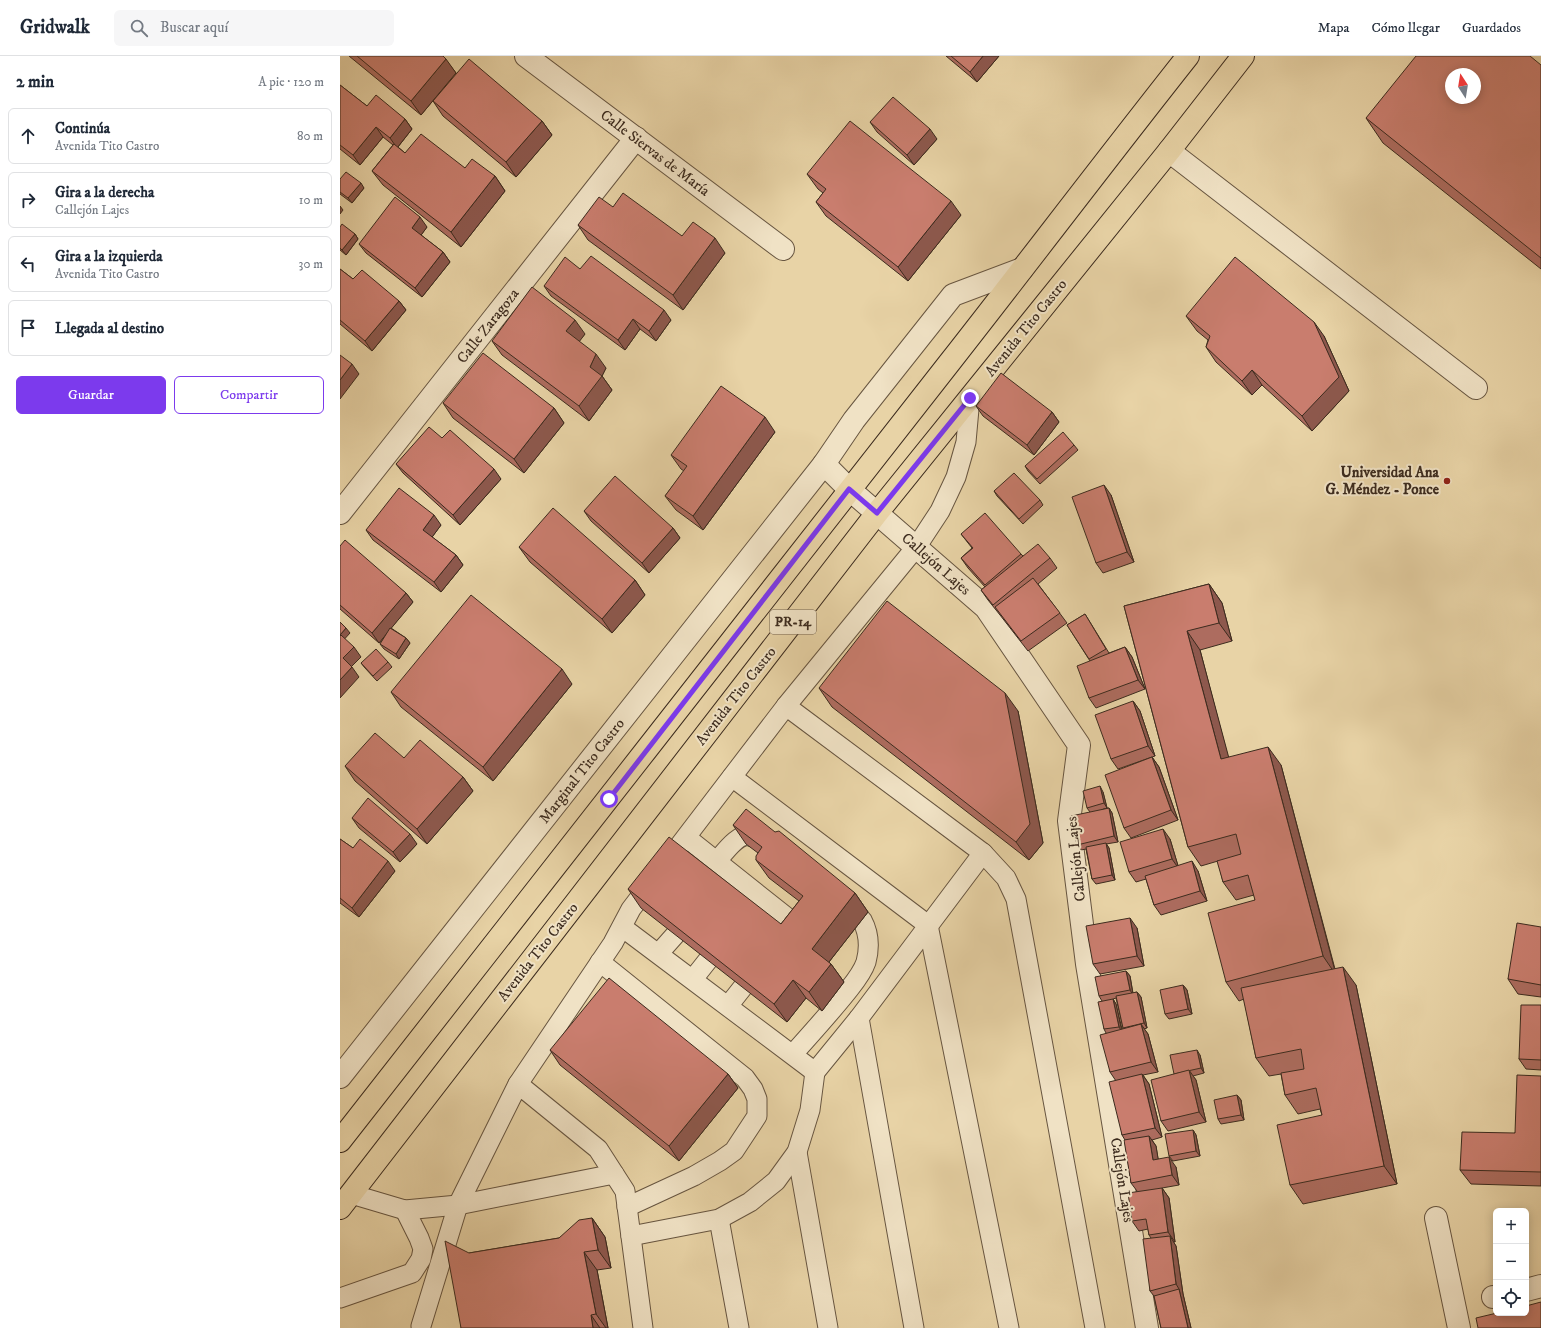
<!DOCTYPE html>
<html lang="es">
<meta charset="utf-8">
<style>
body{margin:0;font-family:"IM FELL DW Pica",serif;background:#f6f6f7;color:#1f2937}
.controls{position:absolute;right:12px;bottom:12px;display:grid;overflow:hidden;border-radius:6px;box-shadow:0 2px 10px #0003}
.controls button{width:36px;height:36px;display:grid;place-items:center;padding:0;border:0;border-bottom:1px solid #e0e1e3;background:#fff;color:#1f2937;font:20px sans-serif}
.compass{position:absolute;left:1105px;top:12px;width:36px;height:36px;border-radius:50%;background:#fff;box-shadow:0 2px 10px #0003;rotate:348deg}
.stop{position:absolute;width:12px;height:12px;margin:-9px;border:3px solid #7c3aed;border-radius:50%;background:#fff}
.stop.end{background:#7c3aed;border-color:#fff;box-shadow:0 1px 4px #0008}
.list{margin:0;padding:0;list-style:none}
h2{display:flex;justify-content:space-between;align-items:center;height:52px;margin:0;padding:0 16px;font-size:17px}
h2 small{font-size:13px;font-weight:400;color:#747a83}
.list li{display:grid;grid-template-columns:26px 1fr auto;gap:12px;align-items:center;box-sizing:border-box;height:56px;margin:0 8px 8px;padding:0 8px;border:1px solid #e0e1e3;border-radius:6px}
.list b{display:block;font-size:15px;white-space:nowrap}
.list p{margin:0;font-size:13px;white-space:nowrap;color:#747a83}
.list em{font-size:13px;font-style:normal;color:#747a83}
.actions{display:flex;gap:8px;padding:12px 16px}
.actions a{flex:1;padding:9px 0;border:1px solid #7c3aed;border-radius:6px;text-align:center;font-size:14px;color:#7c3aed}
.actions .main{background:#7c3aed;color:#fff}
.icon{flex:none;width:22px;height:22px;fill:none;stroke:currentColor;stroke-width:2;stroke-linecap:round;stroke-linejoin:round}
.map{position:relative;flex:none;width:1201px;height:1272px;overflow:hidden}
header{display:flex;align-items:center;gap:24px;box-sizing:border-box;height:56px;padding:0 20px;background:#fff;border-bottom:1px solid #e0e1e3}
header strong{font-size:19px}
nav{display:flex;gap:22px;margin-inline-start:auto;font-size:14px}
.search{width:280px;height:36px;background:#f6f6f7;display:flex;align-items:center;gap:10px;box-sizing:border-box;padding:0 14px;border-radius:6px;color:#747a83;font-size:15px}
main{display:flex}
aside{flex:1;background:#fff}
.map>svg:first-child{display:block}
</style>
<header>
<strong>Gridwalk</strong>
<div class="search"><svg class="icon" aria-label="search" viewBox="0 0 24 24"><circle cx="10" cy="10" r="6"/><path d="M15 15l6 6"/></svg>Buscar aquí</div>
<nav><a>Mapa</a><a>Cómo llegar</a><a>Guardados</a></nav>
</header>
<main>
<aside>
<h2>2 min<small>A pie · 120 m</small></h2>
<ul class="list">
<li><svg class="icon" aria-label="ahead" viewBox="0 0 24 24"><path d="M12 20V5M6 11l6-6 6 6"/></svg><div><b>Continúa</b><p>Avenida Tito Castro</p></div><em>80 m</em></li>
<li><svg class="icon" aria-label="right" viewBox="0 0 24 24"><path d="M7 20v-9h11M14 6l5 5-5 5"/></svg><div><b>Gira a la derecha</b><p>Callejón Lajes</p></div><em>10 m</em></li>
<li><svg class="icon" aria-label="left" viewBox="0 0 24 24"><path d="M17 20v-9H6M10 6l-5 5 5 5"/></svg><div><b>Gira a la izquierda</b><p>Avenida Tito Castro</p></div><em>30 m</em></li>
<li><svg class="icon" aria-label="arrive" viewBox="0 0 24 24"><path d="M6 21V4h12l-3 4 3 4H6"/></svg><div><b>Llegada al destino</b></div></li>
</ul>
<div class="actions"><a class="main">Guardar</a><a>Compartir</a></div>
</aside>
<div class="map">
<svg width="1201" height="1272" viewBox="0 0 1201 1272">
<rect width="100%" height="100%" fill="#e8d3a6"/>
<filter id="stains"><feTurbulence type="fractalNoise" baseFrequency=".005" numOctaves="4"/><feColorMatrix values="0 0 0 0 .2 0 0 0 0 .09 0 0 0 0 .02 0 0 0 .5 -.17"/></filter>
<radialGradient id="worn" r=".72"><stop offset=".6" stop-color="#630" stop-opacity="0"/><stop offset="1" stop-color="#630" stop-opacity=".3"/></radialGradient>
<g fill="none" stroke-linecap="round" stroke-linejoin="round">
<defs>
<g id="service">
<path d="M392,721L588,869L669,1272"/>
<path d="M347,782L454,867L444,879"/>
<path d="M643,797L666,822L676,843L755,1272"/>
<path d="M377,805C384,797 400,774 412,781"/>
<path d="M282,871L475,1016L519,962L643,797L446,650"/>
<path d="M319,897L335,879"/>
<path d="M260,906L405,1022L413,1033L417,1043V1060L394,1095L380,1105L354,1120L287,1151"/>
<path d="M353,923L368,904"/>
<path d="M388,950L403,931"/>
<path d="M519,962L574,1272"/>
<path d="M453,998C471,978 489,958 506,937C513,928 522,918 526,906C530,891 529,877 522,864"/>
<path d="M178,1028L273,887L291,853L446,650L577,490L600,455L616,421L626,386L630,342"/>
<path d="M457,1096L488,1272"/>
<path d="M11,1138L65,1154L118,1149L274,1118"/>
<path d="M379,1163L399,1272"/>
<path d="M291,1180L379,1163L410,1146L436,1125L457,1096L470,1054L475,1016"/>
<path d="M0,1242L72,1217L81,1203L83,1193L79,1182L65,1154"/>
<path d="M81,1270L118,1149L178,1028L258,1093L285,1135L303,1272"/>
</g>
<g id="minor">
<path d="M186,0L443,193"/>
<path d="M829,95L1136,332"/>
<path d="M484,408L509,433L646,552L739,689L729,765L747,908L807,1272"/>
<path d="M0,457L296,82"/>
<path d="M0,1021L484,408L514,364L613,239L682,213"/>
<path d="M1096,1162L1119,1272"/>
<path d="M1186,1234L1201,1230"/>
<path d="M1153,1241H1156"/>
</g>
<g id="primary">
<path d="M0,1085C204,826 406,565 610,306C690,204 768,101 848,0"/>
<path d="M0,1152L537,457L829,95L903,0"/>
</g>
</defs>
<use href="#service" stroke="#675540" stroke-width="21"/>
<use href="#minor" stroke="#675540" stroke-width="24"/>
<use href="#primary" stroke="#3c2b1e" stroke-width="24"/>
<use href="#service" stroke="#f0e2c5" stroke-width="19"/>
<use href="#minor" stroke="#f0e2c5" stroke-width="22"/>
<use href="#primary" stroke="#e8d3a6" stroke-width="22"/>
</g>
<g fill="#ad6c5f" stroke="#3c2b1e" fill-rule="evenodd">
<path d="M9,0H103L116,17L81,59Z"/>
<path d="M606,0H659L637,26Z"/>
<path d="M1201,9V213L1043,87L1026,62Z"/>
<path d="M0,29L27,50L65,63L72,73L58,91L65,97L155,120L165,135L121,191L43,129L32,115L53,89L43,81L20,109L0,93Z"/>
<path d="M93,45L202,65L212,79L176,121L103,60Z"/>
<path d="M530,66L597,83L574,109L537,76Z"/>
<path d="M467,118L621,159L568,225L486,160L476,146L483,137L478,133Z"/>
<path d="M0,123L24,132L12,147L0,138Z"/>
<path d="M273,151L342,180L385,197L343,254L248,184L238,169Z"/>
<path d="M0,171L15,178L18,183L6,199L0,194Z"/>
<path d="M87,171L81,179L103,196L110,206L82,241L26,197L19,188Z"/>
<path d="M0,213L13,223L59,245L66,254L32,295L0,268Z"/>
<path d="M240,213L331,264L316,285L300,273L285,294L211,240L204,230Z"/>
<path d="M846,260L984,280L1009,335L972,375L922,329L912,339L876,306L866,291L868,284L857,275Z"/>
<path d="M245,278L239,285L266,312L262,320L272,334L249,365L162,299L152,285Z"/>
<path d="M103,347L214,352L224,367L184,417L113,362Z"/>
<path d="M636,350L712,356L719,366L694,399L643,360Z"/>
<path d="M435,376L363,474L336,454L325,440L344,415L341,413L331,399Z"/>
<path d="M102,382L161,423L120,469L63,417L56,408Z"/>
<path d="M734,389L738,394L700,428L688,415L685,410Z"/>
<path d="M654,435L700,444L703,449L683,468L657,440Z"/>
<path d="M771,439L794,506L763,517L756,507Z"/>
<path d="M244,455L333,472L340,482L309,517L251,465Z"/>
<path d="M101,469L92,481L116,499L123,509L101,536L33,484L26,474Z"/>
<path d="M621,478L681,498L683,500L710,502L717,512L698,528L727,567L688,595L660,559L648,544L641,534L645,531L628,512L621,502L632,492Z"/>
<path d="M0,490L66,537L73,546L51,572L66,582L70,587L59,603L44,593L40,588L48,575L39,587L0,553Z"/>
<path d="M179,491L295,524L305,539L272,577L190,506Z"/>
<path d="M869,528L882,547L892,585L860,594L888,701L941,709L995,913L1016,929L1057,1128L963,1148L950,1129L982,1059L980,1053L958,1058L945,1039L941,1018L929,1020L916,1002L904,943L899,945L886,926L915,844L914,839L896,844L883,826L878,805L861,810L848,791L784,550Z"/>
<path d="M745,558L769,597L785,591L792,601L805,633L756,652L749,642L750,605L727,569Z"/>
<path d="M48,606L52,611L37,625L25,612L21,607Z"/>
<path d="M232,628L153,725L61,651L51,636Z"/>
<path d="M479,632L678,655L703,787L689,804L492,651Z"/>
<path d="M793,645L800,655L815,700L778,713L771,703Z"/>
<path d="M812,701L819,711L838,764L791,782L784,772Z"/>
<path d="M64,702L123,721L133,735L87,788L15,725L5,710Z"/>
<path d="M763,736L767,752L761,754L769,752L772,757L778,786L766,788L769,792L775,824L756,828L752,823L746,793L741,794L737,789L750,756L747,752Z"/>
<path d="M12,762L77,788L60,806L19,772Z"/>
<path d="M393,769L515,837L528,856L489,906L491,908L504,926L482,955L466,942L447,966L301,852L288,833L441,868L459,845L429,822L416,804L418,797L406,788Z"/>
<path d="M0,783L13,792L55,815L19,861L0,847Z"/>
<path d="M830,783L838,810L858,815L867,845L821,859L814,849L806,823L796,826L789,816Z"/>
<path d="M1201,871V941L1178,938L1168,923Z"/>
<path d="M797,872L804,910L760,918L753,908Z"/>
<path d="M786,915L790,920L793,937L797,936L801,941L807,972L804,973L808,978L818,1016L803,1019L809,1028L822,1081L812,1084L816,1090L818,1103L836,1111L839,1129L822,1132L829,1142L835,1186H833L836,1190L843,1238L851,1272H821L814,1240L810,1235L811,1182L809,1179L808,1173L799,1175L792,1165L797,1135L791,1127L785,1084L782,1079L776,1025L770,1016L766,977L764,973L762,945L759,940ZM776,942L783,972V973H782L776,948L773,943Z"/>
<path d="M843,929L847,934L852,958L829,963L825,958Z"/>
<path d="M1201,949V1014L1186,1013L1179,1003Z"/>
<path d="M210,994L388,1018L398,1032L339,1105L220,1009Z"/>
<path d="M860,999L864,1017L853,1020L856,1024L866,1066L828,1075L821,1065L834,1018Z"/>
<path d="M1201,1020V1130L1131,1128L1120,1114L1175,1077Z"/>
<path d="M897,1039L901,1044L904,1064L881,1068L878,1063Z"/>
<path d="M853,1074L856,1079L860,1100L833,1105L829,1100Z"/>
<path d="M252,1162L265,1181L271,1212L257,1214L268,1272H121L129,1197L219,1182Z"/>
</g>
<g fill="#8d584d" stroke="#3c2b1e">
<path d="M643,0H659L637,26L630,16Z"/>
<path d="M106,3L116,17L81,59L71,45Z"/>
<path d="M65,63L72,73L57,92L50,82Z"/>
<path d="M202,65L212,79L176,121L166,106Z"/>
<path d="M36,71L43,81L20,109L13,99Z"/>
<path d="M590,73L597,83L574,109L567,99Z"/>
<path d="M155,120L165,135L121,191L111,176Z"/>
<path d="M21,127L24,132L12,147L8,142Z"/>
<path d="M611,145L621,159L568,225L558,211Z"/>
<path d="M0,150L3,154L0,158Z"/>
<path d="M80,161L87,171L79,182L72,172Z"/>
<path d="M15,178L18,183L6,199L2,194Z"/>
<path d="M375,182L385,197L343,254L333,239Z"/>
<path d="M103,196L110,206L82,241L75,232Z"/>
<path d="M59,245L66,254L32,295L25,285Z"/>
<path d="M324,254L331,264L316,285L309,275Z"/>
<path d="M293,263L300,273L285,294L278,284Z"/>
<path d="M235,264L245,278L236,290L226,275Z"/>
<path d="M974,266L984,280L1009,335L972,375L962,360Z"/>
<path d="M256,298L266,312L262,320L272,334L249,365L239,350L250,311Z"/>
<path d="M12,308L19,318L0,343V324Z"/>
<path d="M912,314L922,329L912,339L902,325Z"/>
<path d="M214,352L224,367L184,417L174,403Z"/>
<path d="M712,356L719,366L694,399L687,389Z"/>
<path d="M425,361L435,376L363,474L353,460Z"/>
<path d="M154,413L161,423L120,469L113,459Z"/>
<path d="M764,429L771,439L794,506L787,496Z"/>
<path d="M94,459L101,469L90,484L83,474Z"/>
<path d="M333,472L340,482L309,517L302,507Z"/>
<path d="M116,499L123,509L101,536L94,526Z"/>
<path d="M295,524L305,539L272,577L262,563Z"/>
<path d="M869,528L882,547L892,585L879,567Z"/>
<path d="M66,537L73,546L39,587L32,577Z"/>
<path d="M6,572L10,577L0,588V579Z"/>
<path d="M847,575L860,594L894,721L881,703Z"/>
<path d="M66,582L70,587L59,603L56,598Z"/>
<path d="M14,591L21,601L10,612L3,602Z"/>
<path d="M785,591L792,601L805,633L798,624Z"/>
<path d="M12,611L19,621L0,642V624Z"/>
<path d="M222,613L232,628L153,725L143,711Z"/>
<path d="M665,637L678,655L703,787L689,804L676,786Z"/>
<path d="M793,645L800,655L815,700L808,690Z"/>
<path d="M928,691L941,709L996,919L983,900Z"/>
<path d="M812,701L819,711L838,764L831,754Z"/>
<path d="M123,721L133,735L87,788L77,773Z"/>
<path d="M760,730L763,736L767,752L764,747Z"/>
<path d="M769,752L772,757L778,786L774,780Z"/>
<path d="M823,773L830,783L839,813L832,803Z"/>
<path d="M70,778L77,788L60,806L53,796Z"/>
<path d="M766,787L769,792L775,824L772,819Z"/>
<path d="M48,805L55,815L19,861L12,852Z"/>
<path d="M852,805L858,815L867,845L860,835Z"/>
<path d="M515,837L528,856L485,911L472,893Z"/>
<path d="M790,862L797,872L804,910L797,900Z"/>
<path d="M491,908L504,926L482,955L469,936Z"/>
<path d="M1003,911L1016,929L1057,1128L1044,1110Z"/>
<path d="M786,915L790,920L793,939L790,934Z"/>
<path d="M453,924L466,942L447,966L434,948Z"/>
<path d="M843,929L847,934L852,958L848,953Z"/>
<path d="M797,936L801,941L807,972L804,967Z"/>
<path d="M773,943L776,948L782,976L779,971Z"/>
<path d="M801,968L808,978L818,1016L811,1006Z"/>
<path d="M857,994L860,999L864,1017L861,1012Z"/>
<path d="M849,1014L856,1024L866,1066L859,1056Z"/>
<path d="M388,1018L398,1032L339,1105L329,1090Z"/>
<path d="M802,1018L809,1028L822,1081L815,1072Z"/>
<path d="M897,1039L901,1044L904,1064L901,1059Z"/>
<path d="M853,1074L856,1079L860,1100L856,1095Z"/>
<path d="M809,1080L816,1090L820,1114L813,1104Z"/>
<path d="M829,1101L836,1111L839,1129L832,1119Z"/>
<path d="M822,1132L829,1142L835,1186L828,1176Z"/>
<path d="M252,1162L265,1181L271,1212L258,1194Z"/>
<path d="M830,1180L836,1190L843,1238L851,1272H848L839,1233L836,1228Z"/>
<path d="M244,1196L257,1214L268,1272H266L256,1258Z"/>
<path d="M251,1259L260,1272H253Z"/>
</g>
<g fill="#c97d6e" stroke="#3c2b1e" fill-rule="evenodd">
<path d="M17,0H103L106,3L71,45Z"/>
<path d="M611,0H643L630,16Z"/>
<path d="M1076,0H1190L1201,9V202L1026,62ZM1111,18H1135V42H1111Z"/>
<path d="M129,3L202,65L166,106L93,45Z"/>
<path d="M0,29L27,50L36,39L65,63L50,82L36,71L13,99L0,89Z"/>
<path d="M553,41L590,73L567,99L530,66Z"/>
<path d="M510,65L611,145L558,211L476,146L486,133L467,118Z"/>
<path d="M81,78L125,112L132,103L155,120L111,176L32,115L54,88L65,97Z"/>
<path d="M6,116L21,127L8,142L0,136V123Z"/>
<path d="M283,137L342,180L353,166L375,182L333,239L238,169L259,141L273,151Z"/>
<path d="M55,141L80,161L72,172L103,196L75,232L19,188Z"/>
<path d="M2,168L15,178L2,194L0,192V171Z"/>
<path d="M251,200L324,254L309,275L293,263L278,284L204,230L225,201L240,213Z"/>
<path d="M895,201L974,266L999,321L962,360L912,314L902,325L866,291L870,280L846,260Z"/>
<path d="M0,213L13,223L22,214L59,245L25,285L0,264Z"/>
<path d="M192,231L235,264L226,275L256,298L250,311L262,320L239,350L152,285Z"/>
<path d="M143,297L214,352L174,403L103,347Z"/>
<path d="M0,299L12,308L0,324Z"/>
<path d="M661,317L712,356L687,389L636,350Z"/>
<path d="M381,330L425,361L353,460L325,440L347,410L331,399Z"/>
<path d="M89,371L102,382L110,374L154,413L113,459L56,408Z"/>
<path d="M723,376L734,389L697,423L685,410Z"/>
<path d="M674,417L700,444L679,463L654,435Z"/>
<path d="M275,420L333,472L302,507L244,455Z"/>
<path d="M764,429L787,496L756,507L732,441Z"/>
<path d="M59,432L94,459L83,474L116,499L94,526L26,474Z"/>
<path d="M213,452L295,524L262,563L179,491Z"/>
<path d="M645,457L681,498L645,529L621,502L633,492L621,478Z"/>
<path d="M5,484L66,537L32,577L0,549V490Z"/>
<path d="M698,488L710,502L653,549L641,534Z"/>
<path d="M693,522L720,557L681,585L655,551Z"/>
<path d="M869,528L879,567L847,575L881,703L928,691L983,900L886,926L868,857L915,844L908,819L883,826L877,805L901,798L896,778L848,791L784,550Z"/>
<path d="M131,539L222,613L143,711L51,636Z"/>
<path d="M547,545L665,637L690,768L676,786L479,632Z"/>
<path d="M745,558L766,593L749,603L727,569Z"/>
<path d="M0,566L6,572L0,579Z"/>
<path d="M50,572L66,582L56,598L40,588Z"/>
<path d="M1,579L14,591L3,602L12,611L0,624V580Z"/>
<path d="M785,591L798,624L749,642L737,610Z"/>
<path d="M36,593L48,606L33,620L21,607Z"/>
<path d="M793,645L808,690L771,703L755,659Z"/>
<path d="M35,677L64,702L80,684L123,721L77,773L5,710Z"/>
<path d="M812,701L831,754L784,772L765,719Z"/>
<path d="M760,730L764,747L747,752L743,735Z"/>
<path d="M28,742L70,778L53,796L12,762Z"/>
<path d="M769,752L774,780L737,789L731,760Z"/>
<path d="M406,753L435,776L439,775L515,837L472,893L491,908L469,936L453,924L434,948L288,833L329,781L441,868L463,840L416,804V800L422,791L393,769Z"/>
<path d="M823,773L832,803L789,816L780,786Z"/>
<path d="M0,783L13,792L20,783L48,805L12,852L0,842Z"/>
<path d="M766,787L772,819L752,823L746,791Z"/>
<path d="M852,805L860,835L814,849L805,820Z"/>
<path d="M790,862L797,900L753,908L746,870Z"/>
<path d="M1177,867L1201,871V929L1168,923Z"/>
<path d="M1003,911L1044,1110L950,1129L937,1069L982,1059L976,1032L945,1039L941,1017L964,1013L961,993L916,1002L901,932Z"/>
<path d="M786,915L790,934L759,940L755,921Z"/>
<path d="M269,922L388,1018L329,1090L210,994Z"/>
<path d="M843,929L848,953L825,958L820,934Z"/>
<path d="M797,936L804,967L783,972L776,940Z"/>
<path d="M773,943L779,971L764,973L758,946Z"/>
<path d="M1181,949H1201V1004L1179,1003Z"/>
<path d="M801,968L811,1006L770,1016L760,979Z"/>
<path d="M857,994L861,1012L834,1018L830,999Z"/>
<path d="M849,1014L859,1056L821,1065L811,1024Z"/>
<path d="M802,1018L815,1072L782,1079L769,1026Z"/>
<path d="M1177,1019L1201,1020V1116L1120,1114L1122,1076L1175,1077Z"/>
<path d="M897,1039L901,1059L878,1063L874,1044Z"/>
<path d="M853,1074L856,1095L829,1100L825,1078Z"/>
<path d="M809,1080L813,1104L829,1101L832,1119L791,1127L784,1084Z"/>
<path d="M822,1132L828,1176L809,1179L806,1163L792,1165L788,1137Z"/>
<path d="M252,1162L258,1194L244,1196L256,1258L251,1259L253,1272H121L105,1185L129,1197L219,1182L239,1164Z"/>
<path d="M830,1180L836,1228L810,1235L803,1183Z"/>
<path d="M839,1233L848,1272H821L814,1240Z"/>
<path d="M1201,1246V1272H1138L1136,1262L1157,1257H1186V1250Z"/>
</g>
<g fill="none" stroke-linecap="round" stroke-linejoin="round">
<path stroke="#7c3aed" stroke-width="5" d="M269,743L509,433L537,457L630,342"/>
</g>
<circle fill="#8f2418" stroke="#f0e2c5" stroke-width="1.5" cx="1107" cy="425" r="4"/>
<g text-anchor="middle" dominant-baseline="central" stroke-width="4" stroke-linejoin="round" paint-order="stroke">
<rect fill="#f0e2c5" stroke="#726250" stroke-width="1" x="430" y="554" width="46" height="24" rx="3"/>
<g font-size="14" font-weight="bold" fill="#3c2b1e">
<text x="453" y="566">PR-14</text>
</g>
<g font-size="15" fill="#3c2b1e" stroke="#f0e2c5">
<text transform="translate(315 97) rotate(37)">Calle Siervas de María</text>
<text transform="translate(148 270) rotate(-52)">Calle Zaragoza</text>
<text transform="translate(686 272) rotate(-51)">Avenida Tito Castro</text>
<text transform="translate(596 508) rotate(41)">Callejón Lajes</text>
<text transform="translate(396 640) rotate(-52)">Avenida Tito Castro</text>
<text transform="translate(242 715) rotate(-52)">Marginal Tito Castro</text>
<text transform="translate(736 803) rotate(-96)">Callejón Lajes</text>
<text transform="translate(198 896) rotate(-52)">Avenida Tito Castro</text>
<text transform="translate(782 1124) rotate(81)">Callejón Lajes</text>
</g>
<g font-size="15" font-weight="bold" fill="#3c2b1e" stroke="#f0e2c5" text-anchor="end">
<text x="1099" y="416">Universidad Ana<tspan x="1099" dy="17">G. Méndez - Ponce</tspan></text>
</g>
</g>
<rect width="100%" height="100%" filter="url(#stains)"/>
<rect width="100%" height="100%" fill="url(#worn)"/>
</svg>
<div class="controls">
<button>+</button>
<button>−</button>
<button><svg class="icon" aria-label="locate" viewBox="0 0 24 24"><circle cx="12" cy="12" r="6"/><path d="M12 2v4M12 18v4M2 12h4M18 12h4"/></svg></button>
</div>
<svg class="compass" viewBox="-18 -18 36 36"><path d="M0-13l5 13h-10z" fill="#e53935"/><path d="M0 13l5-13h-10z" fill="#747a83"/></svg>
<div class="stop" style="left:269px;top:743px"></div>
<div class="stop end" style="left:630px;top:342px"></div>
</div>
</main>
